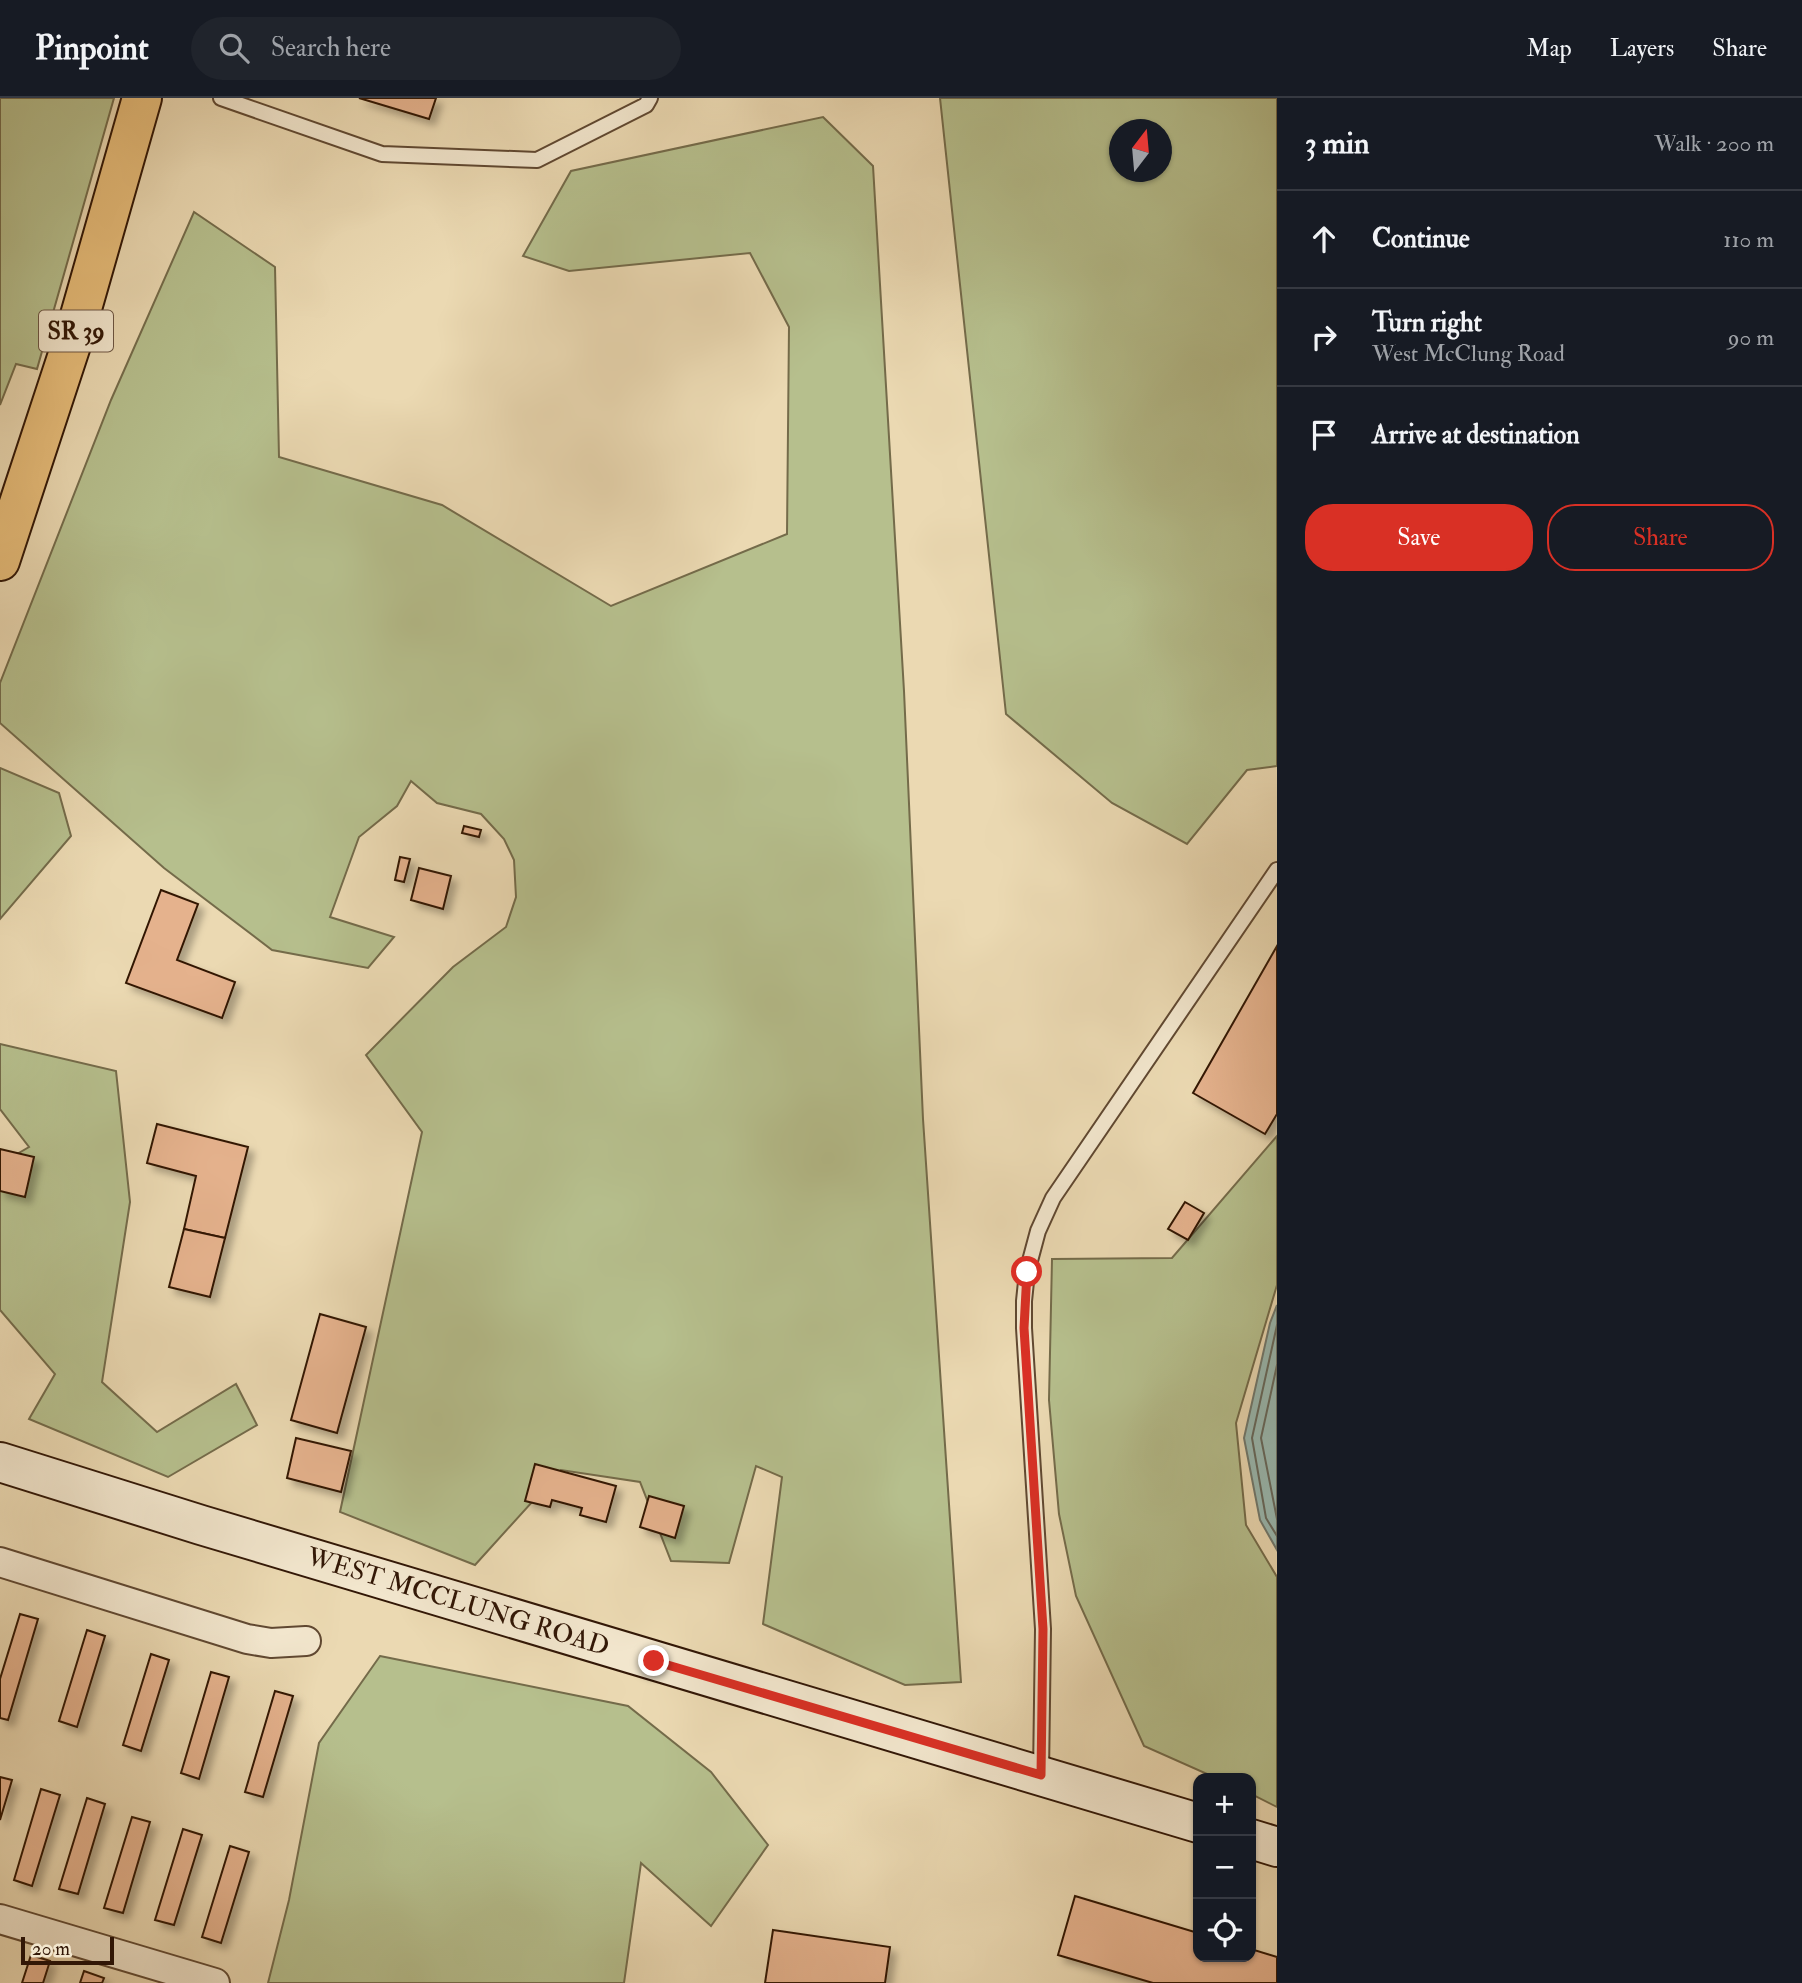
<!DOCTYPE html>
<meta charset="utf-8">
<style>
body{margin:0;font-family:"IM FELL Double Pica",serif;background:#20242c;color:#f1f3f6}
.controls{position:absolute;right:21px;bottom:21px;display:grid;overflow:hidden;border-radius:14px;box-shadow:0 2px 5px #0004}
.controls button{width:63px;height:63px;display:grid;place-items:center;padding:0;border:0;border-bottom:2px solid #363941;background:#171b24;color:#f1f3f6;font:35px sans-serif}
.compass{position:absolute;left:1109px;top:21px;width:63px;height:63px;border-radius:50%;background:#171b24;box-shadow:0 2px 5px #0004;rotate:16deg}
.scale{position:absolute;left:21px;bottom:18px;width:93px;box-sizing:border-box;padding-left:7px;border:4px solid #321706;border-top:0;font-size:19px;line-height:24px;white-space:nowrap;color:#321706;-webkit-text-stroke:5px #f2e6cd;paint-order:stroke}
.stop{position:absolute;width:21px;height:21px;margin:-16px;border:5px solid #d93025;border-radius:50%;background:#fff}
.stop.end{background:#d93025;border-color:#fff;box-shadow:0 2px 7px #0008}
.list{margin:0;padding:0;list-style:none}
h2{display:flex;justify-content:space-between;align-items:center;height:91px;margin:0;padding:0 28px;font-size:30px}
h2 small{font-size:23px;font-weight:400;color:#9ea1a6}
.list li{display:grid;grid-template-columns:46px 1fr auto;gap:21px;align-items:center;box-sizing:border-box;height:98px;padding:0 28px;border-top:2px solid #363941}
.list b{display:block;font-size:26px;white-space:nowrap}
.list p{margin:0;font-size:23px;white-space:nowrap;color:#9ea1a6}
.list em{font-size:23px;font-style:normal;color:#9ea1a6}
.actions{display:flex;gap:14px;padding:21px 28px}
.actions a{flex:1;padding:16px 0;border:2px solid #d93025;border-radius:28px;text-align:center;font-size:24px;color:#d93025}
.actions .main{background:#d93025;color:#fff}
.icon{flex:none;width:38px;height:38px;fill:none;stroke:currentColor;stroke-width:2;stroke-linecap:round;stroke-linejoin:round}
.map{position:relative;flex:none;width:1277px;height:1885px;overflow:hidden}
header{display:flex;align-items:center;gap:42px;box-sizing:border-box;height:98px;padding:0 35px;background:#171b24;border-bottom:2px solid #363941}
header strong{font-size:33px}
nav{display:flex;gap:38px;margin-inline-start:auto;font-size:24px}
.search{width:490px;height:63px;background:#20242c;display:flex;align-items:center;gap:18px;box-sizing:border-box;padding:0 24px;border-radius:38px;color:#9ea1a6;font-size:26px}
main{display:flex}
aside{flex:1;background:#171b24}
.map>svg:first-child{display:block}
</style>
<header>
<strong>Pinpoint</strong>
<div class="search"><svg class="icon" aria-label="search" viewBox="0 0 24 24"><circle cx="10" cy="10" r="6"/><path d="M15 15l6 6"/></svg>Search here</div>
<nav><a>Map</a><a>Layers</a><a>Share</a></nav>
</header>
<main>
<div class="map">
<svg width="1277" height="1885" viewBox="0 0 1277 1885">
<defs>
<filter id="shadow"><feDropShadow dx="6" dy="6" stdDeviation="3.5" flood-color="#0004"/></filter>
</defs>
<rect width="100%" height="100%" fill="#ebd9b2"/>
<filter id="stains"><feTurbulence type="fractalNoise" baseFrequency=".00286" numOctaves="4"/><feColorMatrix values="0 0 0 0 .2 0 0 0 0 .09 0 0 0 0 .02 0 0 0 .5 -.17"/></filter>
<radialGradient id="worn" r=".72"><stop offset=".6" stop-color="#630" stop-opacity="0"/><stop offset="1" stop-color="#630" stop-opacity=".3"/></radialGradient>
<g fill="#b6bf8d" stroke="#746b4a" stroke-width="2" fill-rule="evenodd">
<path d="M0,0H114L37,271L16,266L0,307Z"/>
<path d="M940,0H1277V668L1247,672L1187,746L1112,705L1006,616ZM1120,32H1162V74H1120Z"/>
<path d="M823,19L873,68L904,593L923,1021L961,1584L905,1587L763,1526L782,1379L756,1368L729,1465L671,1463L640,1384L561,1372L475,1467L340,1414L422,1034L366,957L453,869L506,829L516,799L514,762L504,741L481,716L437,705L411,683L397,708L359,739L330,819L394,839L368,870L272,852L164,770L0,625V585L111,302L194,114L275,169L279,359L442,407L611,508L787,436L789,229L750,155L569,173L523,158L571,73Z"/>
<path d="M0,670L59,695L71,738L0,821Z"/>
<path d="M0,946L116,973L130,1104L102,1284L157,1334L236,1286L257,1327L168,1379L29,1321L55,1276L0,1212V1066L29,1049L0,1011Z"/>
<path d="M1277,1038V1187L1236,1325L1246,1427L1277,1479V1709L1251,1696V1680H1216L1144,1648L1076,1498L1059,1416L1049,1302L1052,1161L1172,1160Z"/>
<path d="M380,1558L628,1608L711,1674L768,1747L711,1828L641,1765L624,1885H268L289,1802L319,1645Z"/>
</g>
<path fill="#99b9b1" stroke="#70786d" stroke-width="2" d="M1277,1207V1452L1260,1422L1244,1340L1270,1225Z"/>
<g fill="none" stroke-linecap="round" stroke-linejoin="round">
<g stroke="#66685c" stroke-width="2">
<path d="M1277,1227L1252,1340L1266,1420L1277,1438"/>
<path d="M1277,1267L1261,1340L1277,1421"/>
</g>
</g>
<g fill="#e5b28d" stroke="#321706" stroke-width="2" filter="url(#shadow)">
<path d="M359,0H436L429,21Z"/>
<path d="M464,728L481,732L479,739L462,735Z"/>
<path d="M400,759L410,761L404,784L395,782Z"/>
<path d="M419,770L451,778L443,811L411,802Z"/>
<path d="M161,792L198,806L177,862L235,884L222,920L126,885Z"/>
<path d="M1277,848V1016L1265,1036L1193,995Z"/>
<path d="M157,1026L248,1049L225,1140L184,1131L196,1078L147,1065Z"/>
<path d="M0,1051L34,1059L25,1099L0,1093Z"/>
<path d="M1185,1104L1204,1115L1188,1142L1168,1131Z"/>
<path d="M184,1131L225,1140L210,1199L169,1189Z"/>
<path d="M320,1216L366,1229L337,1335L291,1322Z"/>
<path d="M296,1340L351,1353L341,1394L287,1380Z"/>
<path d="M535,1366L616,1388L606,1424L580,1417L582,1410L552,1402L550,1409L525,1403Z"/>
<path d="M649,1398L684,1408L675,1440L640,1429Z"/>
<path d="M20,1516L38,1521L8,1622L0,1620V1581Z"/>
<path d="M87,1532L105,1538L77,1629L59,1623Z"/>
<path d="M151,1556L169,1562L141,1653L123,1647Z"/>
<path d="M211,1574L229,1579L199,1681L181,1675Z"/>
<path d="M275,1593L293,1598L263,1699L245,1694Z"/>
<path d="M0,1679L12,1682L0,1722Z"/>
<path d="M41,1691L60,1697L32,1788L14,1782Z"/>
<path d="M87,1700L105,1706L78,1796L59,1791Z"/>
<path d="M132,1719L150,1724L123,1815L104,1810Z"/>
<path d="M183,1731L202,1737L174,1827L155,1822Z"/>
<path d="M230,1748L249,1754L221,1845L202,1839Z"/>
<path d="M1075,1798L1198,1835V1859H1251V1851L1277,1859V1885H1153L1058,1857Z"/>
<path d="M773,1832L890,1849L885,1885H765Z"/>
<path d="M31,1857L50,1863L43,1885H22Z"/>
<path d="M84,1873L104,1880L102,1885H80Z"/>
</g>
<g fill="none" stroke-linecap="round" stroke-linejoin="round">
<defs>
<g id="lane">
<path d="M221,0L382,56L537,62L646,7L650,0"/>
<path d="M1041,1676L1043,1531L1024,1230V1203L1027,1174L1038,1133L1053,1100L1277,772"/>
</g>
<g id="street">
<path d="M0,1464L247,1541L271,1545L306,1543"/>
<path d="M0,1821L215,1885"/>
</g>
<g id="secondary">
<path d="M0,1364L201,1427L1198,1725"/>
<path d="M1251,1741L1277,1749"/>
</g>
<path id="primary" d="M0,463L75,235L142,0"/>
</defs>
<use href="#lane" stroke="#604831" stroke-width="18"/>
<use href="#street" stroke="#604831" stroke-width="32"/>
<use href="#secondary" stroke="#321706" stroke-width="42"/>
<use href="#primary" stroke="#321706" stroke-width="42"/>
<use href="#lane" stroke="#f2e6cd" stroke-width="14"/>
<use href="#street" stroke="#f2e6cd" stroke-width="28"/>
<use href="#secondary" stroke="#f2e6cd" stroke-width="38"/>
<use href="#primary" stroke="#e6bc79" stroke-width="38"/>
</g>
<g fill="none" stroke-linecap="round" stroke-linejoin="round">
<path stroke="#d93025" stroke-width="9" d="M654,1563L1041,1677L1043,1531L1024,1230L1027,1174"/>
</g>
<g text-anchor="middle" dominant-baseline="central" stroke-width="5" stroke-linejoin="round" paint-order="stroke">
<rect fill="#f2e6cd" stroke="#6c5542" stroke-width="2" x="39" y="212.5" width="74" height="41" rx="5"/>
<g font-size="24" font-weight="bold" fill="#321706">
<text x="76" y="233">SR 39</text>
</g>
<g font-size="26" fill="#321706" stroke="#f2e6cd">
<text transform="translate(458 1504) rotate(17)">WEST MCCLUNG ROAD</text>
</g>
</g>
<rect width="100%" height="100%" filter="url(#stains)"/>
<rect width="100%" height="100%" fill="url(#worn)"/>
</svg>
<div class="controls">
<button>+</button>
<button>−</button>
<button><svg class="icon" aria-label="locate" viewBox="0 0 24 24"><circle cx="12" cy="12" r="6"/><path d="M12 2v4M12 18v4M2 12h4M18 12h4"/></svg></button>
</div>
<svg class="compass" viewBox="-18 -18 36 36"><path d="M0-13l5 13h-10z" fill="#e53935"/><path d="M0 13l5-13h-10z" fill="#9ea1a6"/></svg>
<div class="scale">20 m</div>
<div class="stop" style="left:1027px;top:1174px"></div>
<div class="stop end" style="left:654px;top:1563px"></div>
</div>
<aside>
<h2>3 min<small>Walk · 200 m</small></h2>
<ul class="list">
<li><svg class="icon" aria-label="ahead" viewBox="0 0 24 24"><path d="M12 20V5M6 11l6-6 6 6"/></svg><div><b>Continue</b></div><em>110 m</em></li>
<li><svg class="icon" aria-label="right" viewBox="0 0 24 24"><path d="M7 20v-9h11M14 6l5 5-5 5"/></svg><div><b>Turn right</b><p>West McClung Road</p></div><em>90 m</em></li>
<li><svg class="icon" aria-label="arrive" viewBox="0 0 24 24"><path d="M6 21V4h12l-3 4 3 4H6"/></svg><div><b>Arrive at destination</b></div></li>
</ul>
<div class="actions"><a class="main">Save</a><a>Share</a></div>
</aside>
</main>
